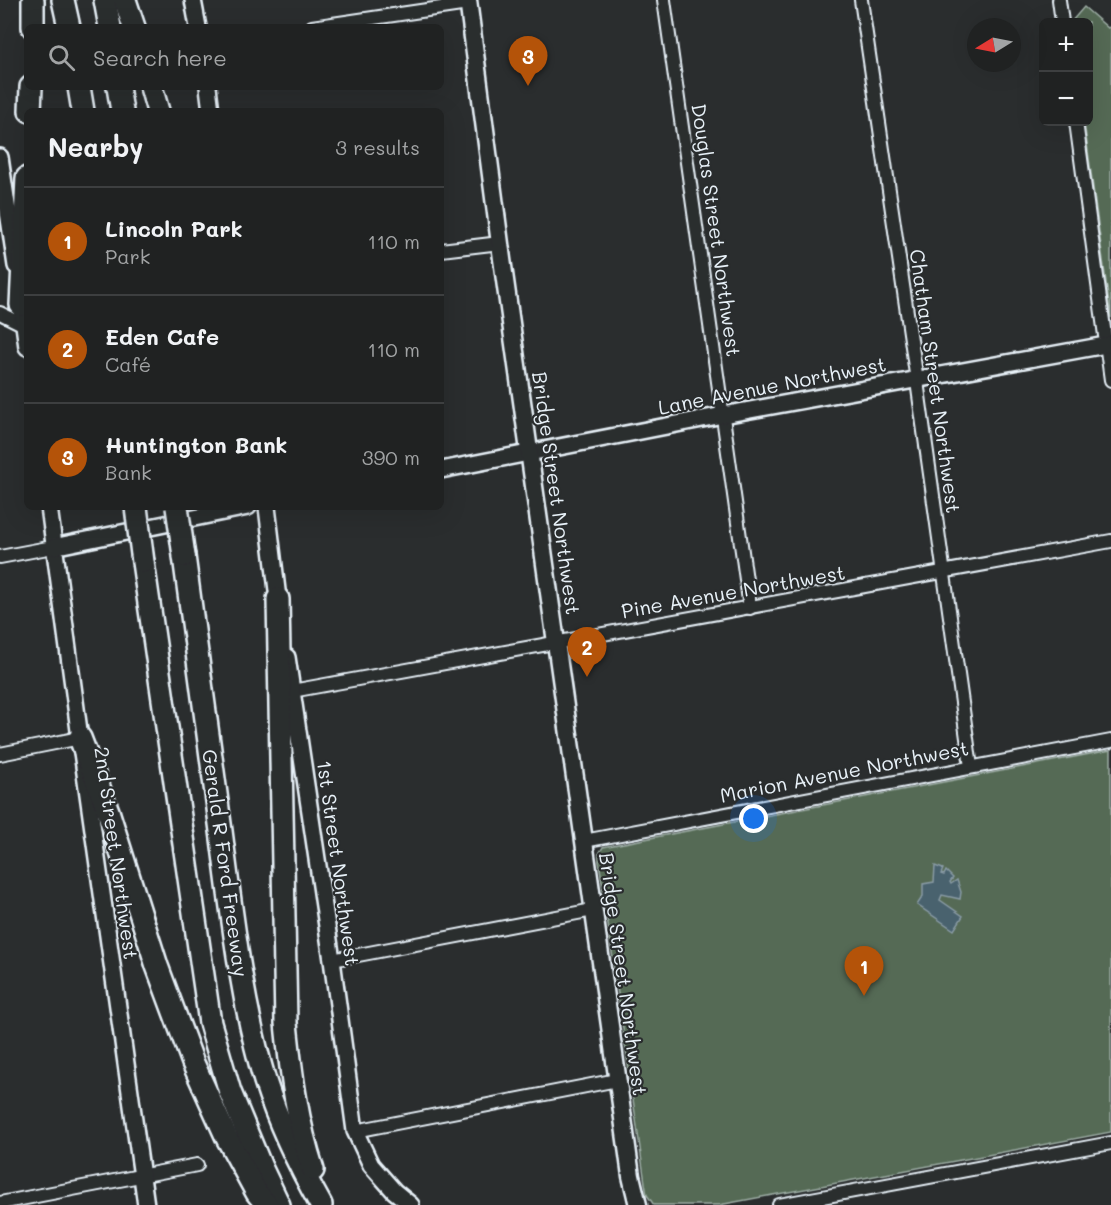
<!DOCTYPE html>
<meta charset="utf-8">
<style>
body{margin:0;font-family:Mali,sans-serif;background:#282a2a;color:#f1f3f6}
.controls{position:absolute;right:18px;top:18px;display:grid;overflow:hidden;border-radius:9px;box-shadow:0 6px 24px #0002}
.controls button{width:54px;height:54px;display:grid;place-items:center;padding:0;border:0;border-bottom:2px solid #3d3f40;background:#202222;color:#f1f3f6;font:30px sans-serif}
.compass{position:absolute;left:967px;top:18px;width:54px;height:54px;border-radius:50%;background:#202222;box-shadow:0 6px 24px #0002;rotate:260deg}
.you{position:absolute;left:754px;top:819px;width:21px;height:21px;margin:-15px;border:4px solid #fff;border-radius:50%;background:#1a73e8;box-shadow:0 0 0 9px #1a73e833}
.badge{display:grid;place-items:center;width:39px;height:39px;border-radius:50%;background:#b45309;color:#fff;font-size:20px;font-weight:700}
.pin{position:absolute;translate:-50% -50px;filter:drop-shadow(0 2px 3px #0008)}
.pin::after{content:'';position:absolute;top:32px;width:21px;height:18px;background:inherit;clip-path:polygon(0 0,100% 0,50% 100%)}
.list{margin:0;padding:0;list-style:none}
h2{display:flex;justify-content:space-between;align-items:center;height:78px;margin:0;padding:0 24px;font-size:26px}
h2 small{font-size:20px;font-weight:400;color:#a2a4a5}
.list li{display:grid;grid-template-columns:39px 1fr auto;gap:18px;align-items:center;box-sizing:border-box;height:108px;padding:0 24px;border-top:2px solid #3d3f40}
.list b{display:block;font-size:22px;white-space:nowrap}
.list p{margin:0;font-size:20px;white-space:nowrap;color:#a2a4a5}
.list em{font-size:20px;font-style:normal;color:#a2a4a5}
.icon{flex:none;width:33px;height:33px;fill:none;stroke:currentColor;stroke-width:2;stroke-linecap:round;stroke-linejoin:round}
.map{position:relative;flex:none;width:1111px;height:1205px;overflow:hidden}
.search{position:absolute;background:#202222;box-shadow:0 6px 24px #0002;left:24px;top:24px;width:420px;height:66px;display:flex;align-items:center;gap:15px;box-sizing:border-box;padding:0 21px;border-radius:9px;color:#a2a4a5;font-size:22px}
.panel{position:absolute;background:#202222;box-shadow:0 6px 24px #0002;left:24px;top:108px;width:420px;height:402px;border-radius:9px}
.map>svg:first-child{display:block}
</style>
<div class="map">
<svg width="1111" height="1205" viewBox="0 0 1111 1205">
<rect width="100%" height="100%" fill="#2a2d2e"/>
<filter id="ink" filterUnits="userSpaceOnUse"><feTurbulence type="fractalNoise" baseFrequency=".0167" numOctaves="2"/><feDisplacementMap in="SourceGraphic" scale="12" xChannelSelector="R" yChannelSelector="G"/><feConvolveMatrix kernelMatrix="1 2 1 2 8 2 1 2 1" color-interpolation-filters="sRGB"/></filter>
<g filter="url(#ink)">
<g fill="#556a55" stroke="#9eaea6" stroke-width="1.5">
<path d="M1084,7L1108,28L1111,26V318L1084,122H1088V22H1071Z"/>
<path d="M1111,750V1132L719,1205H654L647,1195L645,1183L599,861V854L603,847Z"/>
</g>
<path fill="#4a626e" stroke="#899ba5" stroke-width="1.5" d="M935,866L943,869L941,874L944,875L946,871L953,878L950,882L951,884L957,880L961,892L960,899L942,895L940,900L963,916L954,930L917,905L923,896V884L934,882Z"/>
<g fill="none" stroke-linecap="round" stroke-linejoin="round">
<defs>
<g id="minor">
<path d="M664,0L750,608"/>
<path d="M861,0L915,367L971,767"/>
<path d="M1059,0L1062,22"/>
<path d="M312,27L468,4"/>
<path d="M1076,122L1111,380"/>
<path d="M441,250L500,243"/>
<path d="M0,313L24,325"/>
<path d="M0,557L53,547"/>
<path d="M292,691L1111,541"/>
<path d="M0,754L80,738"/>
<path d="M584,841L1111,741"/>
<path d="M332,960L593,910"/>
<path d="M355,1131L617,1080"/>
<path d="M0,1203L197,1165"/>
<path d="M779,1205L1111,1143"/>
</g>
<g id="tertiary">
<path d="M193,0L198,27"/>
<path d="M208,87L211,111"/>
<path d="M0,157L16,266"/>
<path d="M20,296L27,347"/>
<path d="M441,470L723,415L1111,344"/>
<path d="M49,507L80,738L146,1205"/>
<path d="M267,507L279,607"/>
<path d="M53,547L248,507"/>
<path d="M287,657L332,960L355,1131L371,1165L394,1191L411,1205"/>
</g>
<path id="secondary" d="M468,0L502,259L620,1097L631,1176L638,1205"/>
<g id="motorway">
<path d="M33,0V27"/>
<path d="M63,0L69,27"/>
<path d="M105,0L110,27"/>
<path d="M125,0L134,27"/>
<path d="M79,87L83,111"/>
<path d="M118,87L122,111"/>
<path d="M151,87L158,111"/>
<path d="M30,111L31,87"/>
<path d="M21,305L27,178"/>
<path d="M184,556C196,648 208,740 221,831C232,915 241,1000 265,1081C279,1125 299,1166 321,1205"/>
<path d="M143,562L210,1023L230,1092L261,1167L279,1205"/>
<path d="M278,599L286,1023C291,1073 297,1122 313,1170"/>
<path d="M80,738L108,811L157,966L193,1063L227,1138L257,1193L267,1205"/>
</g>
</defs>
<use href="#minor" stroke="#e8f1f8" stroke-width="16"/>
<use href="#tertiary" stroke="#e8f1f8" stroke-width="20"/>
<use href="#secondary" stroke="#e8f1f8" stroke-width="21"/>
<use href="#motorway" stroke="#e8f1f8" stroke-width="26"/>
<use href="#minor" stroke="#2a2d2e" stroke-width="12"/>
<use href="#tertiary" stroke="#2a2d2e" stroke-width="15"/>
<use href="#secondary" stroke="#2a2d2e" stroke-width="16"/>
<use href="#motorway" stroke="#2a2d2e" stroke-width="21"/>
<defs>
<g id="motorway-bridge">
<path d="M136,507L143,562"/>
<path d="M177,507L184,556"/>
</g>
</defs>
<use href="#motorway-bridge" stroke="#e8f1f8" stroke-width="26" stroke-linecap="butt"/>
<use href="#motorway-bridge" stroke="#2a2d2e" stroke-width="21"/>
</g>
</g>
<g text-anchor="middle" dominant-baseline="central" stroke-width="4.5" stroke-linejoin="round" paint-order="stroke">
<g font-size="20" fill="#e8f1f8" stroke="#2a2d2e">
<text transform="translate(717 230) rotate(82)">Douglas Street Northwest</text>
<text transform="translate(936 381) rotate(82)">Chatham Street Northwest</text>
<text transform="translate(772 385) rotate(-11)">Lane Avenue Northwest</text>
<text transform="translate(557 493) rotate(82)">Bridge Street Northwest</text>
<text transform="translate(733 591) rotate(-10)">Pine Avenue Northwest</text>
<text transform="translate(844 771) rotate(-11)">Marion Avenue Northwest</text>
<text transform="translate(117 853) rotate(82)">2nd Street Northwest</text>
<text transform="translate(226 863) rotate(82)">Gerald R Ford Freeway</text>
<text transform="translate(339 863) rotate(82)">1st Street Northwest</text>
<text transform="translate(624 974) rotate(82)">Bridge Street Northwest</text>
</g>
</g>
</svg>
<div class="controls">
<button>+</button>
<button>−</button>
</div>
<svg class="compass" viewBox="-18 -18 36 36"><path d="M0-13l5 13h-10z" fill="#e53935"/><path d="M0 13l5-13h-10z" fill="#a2a4a5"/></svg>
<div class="you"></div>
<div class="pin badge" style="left:864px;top:996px">1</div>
<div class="pin badge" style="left:587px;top:677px">2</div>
<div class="pin badge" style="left:528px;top:86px">3</div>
<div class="search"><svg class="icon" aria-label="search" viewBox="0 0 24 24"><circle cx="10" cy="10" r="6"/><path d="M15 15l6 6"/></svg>Search here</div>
<section class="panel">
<h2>Nearby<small>3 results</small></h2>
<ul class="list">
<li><span class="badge">1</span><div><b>Lincoln Park</b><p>Park</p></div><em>110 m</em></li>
<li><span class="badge">2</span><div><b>Eden Cafe</b><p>Café</p></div><em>110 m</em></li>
<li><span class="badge">3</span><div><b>Huntington Bank</b><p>Bank</p></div><em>390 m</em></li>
</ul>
</section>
</div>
